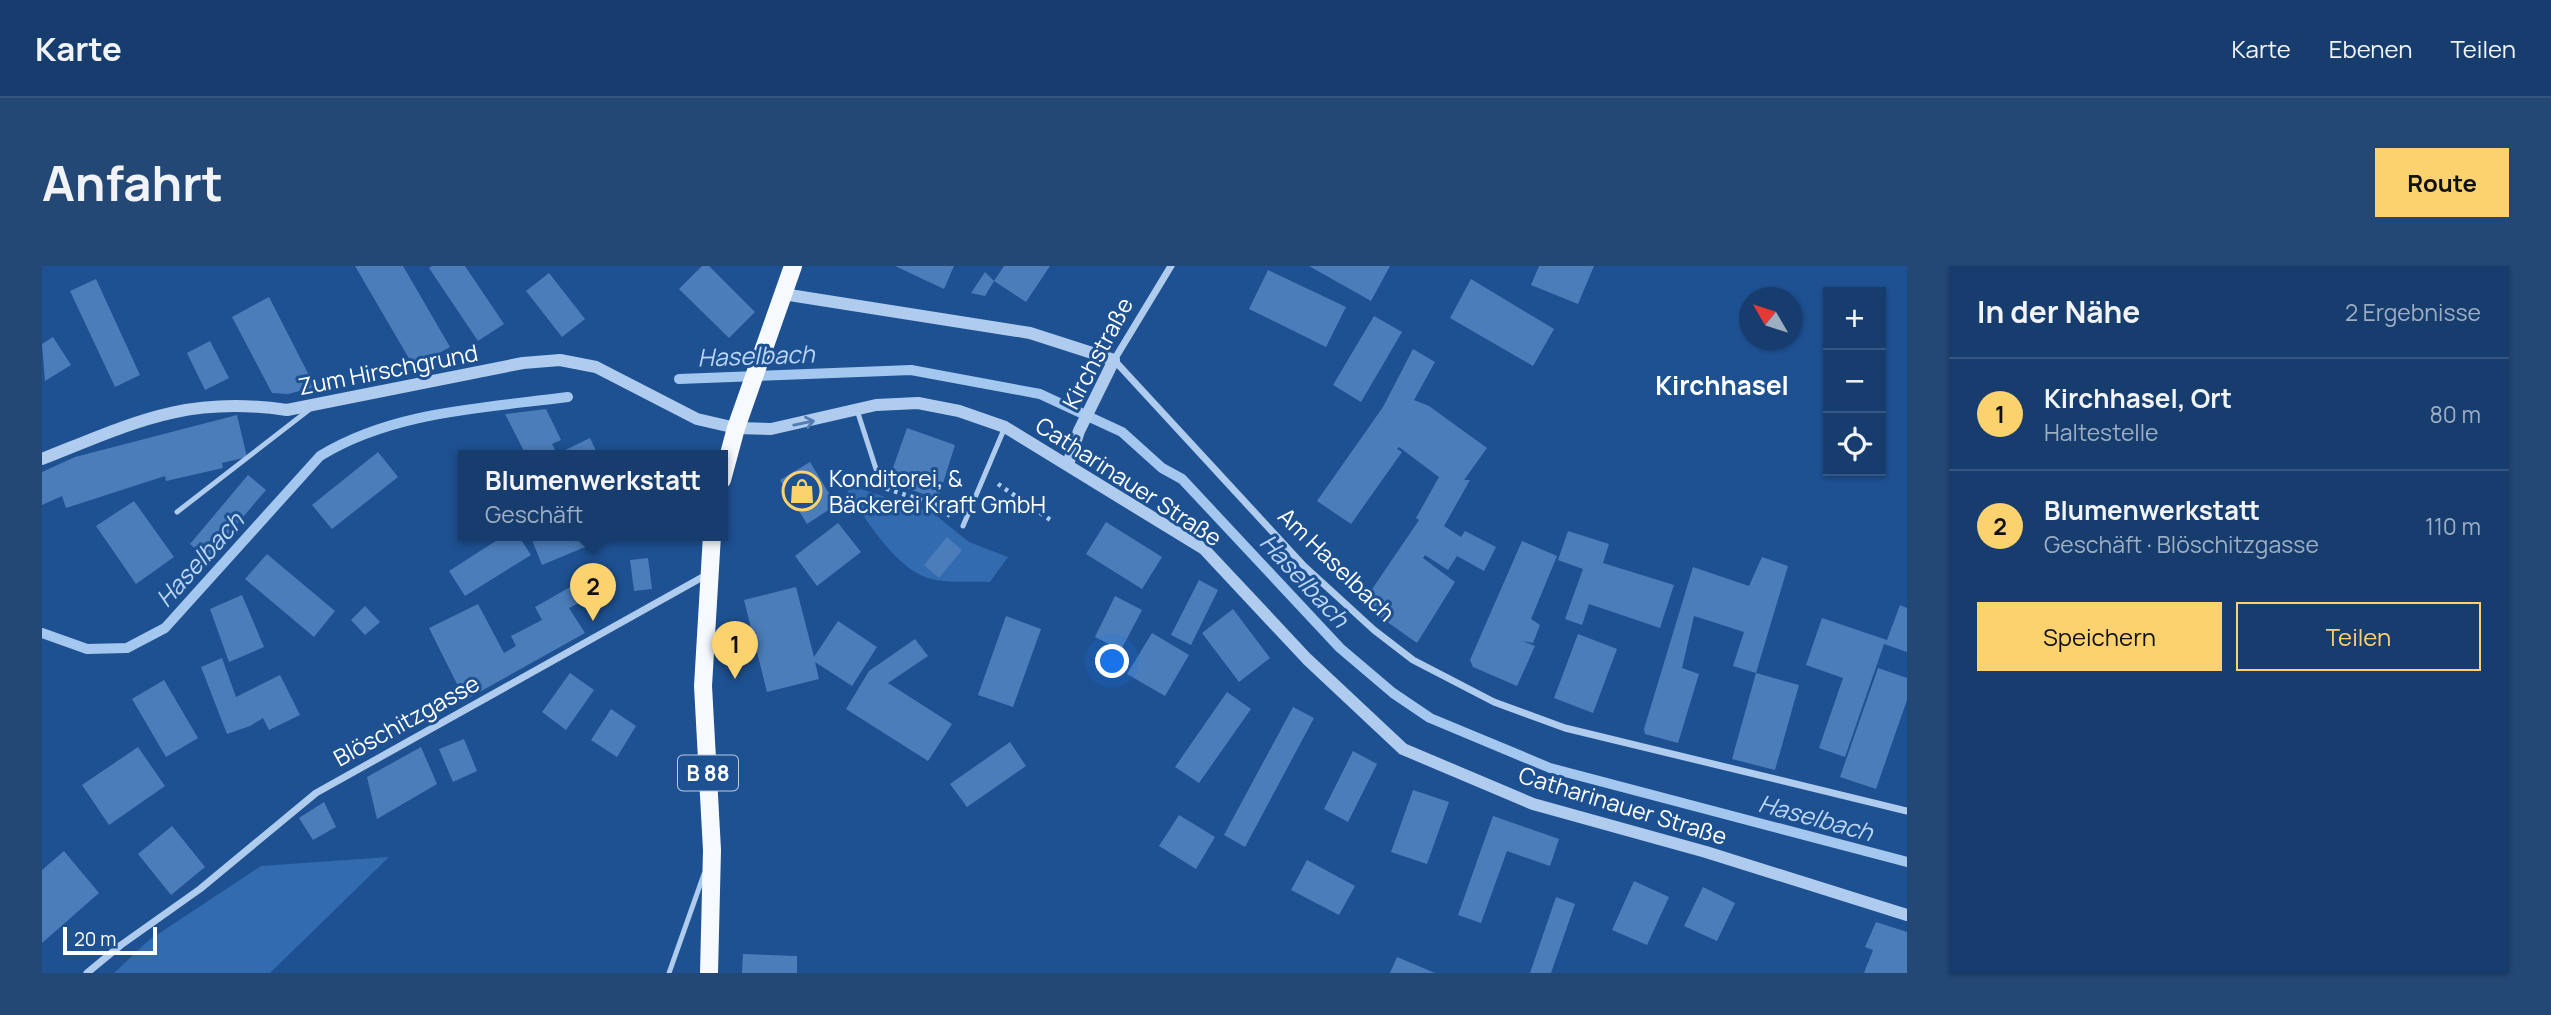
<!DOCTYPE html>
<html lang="de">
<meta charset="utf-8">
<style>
body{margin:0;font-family:Manrope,sans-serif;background:#234876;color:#f1f3f6}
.controls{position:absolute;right:21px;top:21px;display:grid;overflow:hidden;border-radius:0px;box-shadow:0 2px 5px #0004}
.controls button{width:63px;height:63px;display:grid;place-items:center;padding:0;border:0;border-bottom:2px solid #355681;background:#163d6e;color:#f1f3f6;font:35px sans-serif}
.compass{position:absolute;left:1697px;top:21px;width:63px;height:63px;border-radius:50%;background:#163d6e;box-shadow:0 2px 5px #0004;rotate:309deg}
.scale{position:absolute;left:21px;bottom:18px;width:94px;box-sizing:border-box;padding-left:7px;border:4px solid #fff;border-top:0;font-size:19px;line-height:24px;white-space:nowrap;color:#fff;-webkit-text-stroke:5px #1e5192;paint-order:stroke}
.you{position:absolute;left:1071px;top:396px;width:24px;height:24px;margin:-18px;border:5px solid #fff;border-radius:50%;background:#1a73e8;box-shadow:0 0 0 10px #1a73e833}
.badge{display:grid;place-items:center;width:46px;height:46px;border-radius:50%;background:#fcd26f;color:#111;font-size:23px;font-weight:700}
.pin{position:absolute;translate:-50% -58px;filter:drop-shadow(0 2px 4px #0008)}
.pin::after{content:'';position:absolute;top:37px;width:24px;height:21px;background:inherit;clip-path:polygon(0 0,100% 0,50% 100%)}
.popup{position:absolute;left:416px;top:184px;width:270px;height:91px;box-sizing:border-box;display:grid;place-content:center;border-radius:0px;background:#163d6e;filter:drop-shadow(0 2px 5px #0005);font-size:23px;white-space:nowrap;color:#9eaec2}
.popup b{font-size:26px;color:#f1f3f6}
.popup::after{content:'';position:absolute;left:50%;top:100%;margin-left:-14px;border:14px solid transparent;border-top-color:#163d6e}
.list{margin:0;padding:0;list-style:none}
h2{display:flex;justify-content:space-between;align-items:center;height:91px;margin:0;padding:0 28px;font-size:30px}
h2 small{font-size:23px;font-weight:400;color:#9eaec2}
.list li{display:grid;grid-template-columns:46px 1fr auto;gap:21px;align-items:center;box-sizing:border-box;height:112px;padding:0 28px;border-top:2px solid #355681}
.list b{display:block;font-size:26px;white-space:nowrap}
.list p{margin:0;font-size:23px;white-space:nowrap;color:#9eaec2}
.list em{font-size:23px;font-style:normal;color:#9eaec2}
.actions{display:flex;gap:14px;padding:21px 28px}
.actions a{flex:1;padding:16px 0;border:2px solid #fcd26f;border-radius:0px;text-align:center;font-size:24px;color:#fcd26f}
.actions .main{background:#fcd26f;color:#111}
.icon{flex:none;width:38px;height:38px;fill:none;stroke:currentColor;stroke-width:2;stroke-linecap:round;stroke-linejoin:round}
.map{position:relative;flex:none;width:1865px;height:707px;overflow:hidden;border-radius:0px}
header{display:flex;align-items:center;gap:42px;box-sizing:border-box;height:98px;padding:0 35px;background:#163d6e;border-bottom:2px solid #355681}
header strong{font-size:33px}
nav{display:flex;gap:38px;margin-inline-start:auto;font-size:24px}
.intro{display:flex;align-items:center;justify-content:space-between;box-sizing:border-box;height:168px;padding:0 42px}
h1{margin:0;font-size:49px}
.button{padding:18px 32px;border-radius:0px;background:#fcd26f;color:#111;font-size:24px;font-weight:700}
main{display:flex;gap:42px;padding:0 42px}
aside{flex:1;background:#163d6e;border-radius:0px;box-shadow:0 2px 5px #0004}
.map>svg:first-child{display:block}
</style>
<header>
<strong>Karte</strong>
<nav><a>Karte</a><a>Ebenen</a><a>Teilen</a></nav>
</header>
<div class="intro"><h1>Anfahrt</h1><a class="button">Route</a></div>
<main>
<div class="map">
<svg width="1865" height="707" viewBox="0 0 1865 707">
<rect width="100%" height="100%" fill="#1e5192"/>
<g fill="#326baf">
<path d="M801,217L891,247L927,276L966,291L948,316C928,315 902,318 883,311C851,299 818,246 801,217Z"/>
<path d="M347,591L228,707H72L107,674L219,600Z"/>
</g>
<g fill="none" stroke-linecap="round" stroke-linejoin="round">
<g stroke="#a3c7ef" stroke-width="10">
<path d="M637,113L869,104L998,128L1080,166L1120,202L1140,213L1298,382L1351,427L1388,452L1508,502L1865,596"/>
<path d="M0,367L45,383L85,382L123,362L278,190C351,145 443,142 526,131"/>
</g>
</g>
<g fill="#4b7dba">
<path d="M313,0H361L408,81L372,101Z"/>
<path d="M390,0H423L462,58L436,75L387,2Z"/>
<path d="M660,0H667L713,46L687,72L637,23Z"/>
<path d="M853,0H912L902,23Z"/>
<path d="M962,0H1008L984,36L952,15Z"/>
<path d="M1267,0H1348L1329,35Z"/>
<path d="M1497,0H1552L1536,38L1489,19Z"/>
<path d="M1226,4L1304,41L1284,81L1207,43Z"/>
<path d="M943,6L952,15L943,30L929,27Z"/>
<path d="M507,7L543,53L520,71L484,25Z"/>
<path d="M54,13L98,109L73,121L28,25Z"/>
<path d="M1429,13L1512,63L1491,100L1408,52Z"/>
<path d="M227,31L273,121L246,128L230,127L190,51Z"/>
<path d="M1332,50L1360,66L1319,136L1291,119Z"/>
<path d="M11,71L29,99L3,115L0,78Z"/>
<path d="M168,75L187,112L163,124L145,87Z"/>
<path d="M1371,83L1393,96L1372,134L1387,140L1445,182L1422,214H1428L1402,260L1419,271L1423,265L1454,281L1442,305L1415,290L1406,304L1383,289L1381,292L1413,316L1375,377L1320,338L1377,254L1374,252L1397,211L1357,181L1355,183L1360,186L1309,258L1275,235L1341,141Z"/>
<path d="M504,143L519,174L510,178L515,188L548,172L556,189H484L463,148Z"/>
<path d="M195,149L205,191L180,197L181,202L124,215L123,210L24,242L20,230L0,239V206L33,191Z"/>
<path d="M865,162L913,179L896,233L846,216Z"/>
<path d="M336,186L356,211L290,263L270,239Z"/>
<path d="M768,196L794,239L765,258L738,214Z"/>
<path d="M206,209L224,224L165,293L148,278Z"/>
<path d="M92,235L132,291L94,318L54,260Z"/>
<path d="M1064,256L1120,291L1100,323L1044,288Z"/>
<path d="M796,257L819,286L775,320L753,290Z"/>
<path d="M1526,265L1567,278L1561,297L1632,319L1618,362L1547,338L1540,359L1523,353L1541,303L1516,294Z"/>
<path d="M463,269H476L489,289L423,330L407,305Z"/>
<path d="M488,269H572L500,299Z"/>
<path d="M905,271L920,284L897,312L882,299Z"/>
<path d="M1480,275L1515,290L1489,353L1498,359L1491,377L1481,375L1493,380L1475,420L1431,401L1428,394Z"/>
<path d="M225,288L293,345L272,371L203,313Z"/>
<path d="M1720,291L1746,300L1714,407L1691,400L1702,366L1652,350L1640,402L1657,408L1636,477L1603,468L1602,463L1651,301L1707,320Z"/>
<path d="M606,292L610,323L592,325L588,294Z"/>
<path d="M1157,314L1176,324L1149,379L1129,369Z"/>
<path d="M530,320L539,336L527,342L543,367L423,434L387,362L436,338L462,387L474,380L469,370L500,354L493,341Z"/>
<path d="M754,321L772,391L796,355L835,381L810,420L773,396L777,413L725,426L702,334Z"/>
<path d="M200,329L222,381L187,396L168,343Z"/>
<path d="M1073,330L1100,344L1079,384L1053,371Z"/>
<path d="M1858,339L1865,342V386L1842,378L1803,491L1777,482L1801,412L1764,399L1780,352L1845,374Z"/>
<path d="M323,340L338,356L323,369L309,354Z"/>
<path d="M1191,343L1228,392L1197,416L1160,367Z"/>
<path d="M964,350L999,363L971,441L936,429Z"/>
<path d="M1110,367L1147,389L1123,430L1085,408Z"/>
<path d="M1536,368L1575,383L1551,447L1512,432Z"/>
<path d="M873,373L886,390L846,417L910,458L886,495L804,443L827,405Z"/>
<path d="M180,392L194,431L238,409L258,449L227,464L221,452L208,460L185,468L159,401Z"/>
<path d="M1836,402L1865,412V434L1834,523L1798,511Z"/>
<path d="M528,407L552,424L524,464L500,446Z"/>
<path d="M1714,407L1757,419L1733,504L1690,493Z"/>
<path d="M122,414L156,472L124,491L90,433Z"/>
<path d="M1185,426L1209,443L1157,517L1133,501Z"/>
<path d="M1251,441L1272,452L1203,581L1182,569Z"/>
<path d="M569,443L594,460L575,491L549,474Z"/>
<path d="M422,473L435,505L411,516L397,483Z"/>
<path d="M968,476L984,500L925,541L908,518Z"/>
<path d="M96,481L123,520L67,559L40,519Z"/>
<path d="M379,481L395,518L335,553L325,511Z"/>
<path d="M1311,485L1335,498L1306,556L1282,543Z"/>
<path d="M1371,524L1407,536L1385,598L1349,586Z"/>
<path d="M282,536L294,561L271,574L257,552Z"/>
<path d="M1137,549L1173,571L1154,603L1117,580Z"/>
<path d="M1451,550L1517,573L1508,600L1465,585L1439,657L1416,649Z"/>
<path d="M130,560L163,601L129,629L96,588Z"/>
<path d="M22,585L57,627L0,677V604Z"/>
<path d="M1265,594L1313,620L1297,649L1249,624Z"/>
<path d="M1592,615L1627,631L1605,679L1570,664Z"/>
<path d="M1661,621L1693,637L1675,675L1642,660Z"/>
<path d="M1514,631L1533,638L1509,707H1488Z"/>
<path d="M1834,656L1865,666V707H1822L1831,684L1823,681Z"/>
<path d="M701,688L755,690V707H700Z"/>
<path d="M1355,691L1393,707H1348Z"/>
</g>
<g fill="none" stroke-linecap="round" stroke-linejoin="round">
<g stroke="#afccee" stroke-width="4.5" stroke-dasharray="3.5 5" stroke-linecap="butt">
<path d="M956,218L1010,255"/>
<path d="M836,220L895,239L908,250"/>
</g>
<g stroke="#afccee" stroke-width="5">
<path d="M815,144L834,203"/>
<path d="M135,246L268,143"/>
<path d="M921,260L963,161"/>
<path d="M627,707L662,608"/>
</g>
<g stroke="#afccee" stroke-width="7">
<path d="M1129,0L1072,94L1262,300L1332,364L1371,394L1452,436L1523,462L1865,545"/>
<path d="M45,707L79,679L158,623L274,527L666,308"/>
</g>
<g stroke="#afccee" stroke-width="12">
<path d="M741,28L988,67L1072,94L1037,165L1026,198"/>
<path d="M0,193C91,157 144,129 245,144L481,97L518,94L554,101L655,153L694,162L729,163L834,139L876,137L917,145L963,161L1162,283L1265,393L1361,483L1491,538L1664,586L1865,649"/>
</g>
<g stroke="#f6faff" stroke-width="18">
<path d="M680,214L694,162L751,0"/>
<path d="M667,707L670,584L661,420L670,269"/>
</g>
</g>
<defs><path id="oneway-shaft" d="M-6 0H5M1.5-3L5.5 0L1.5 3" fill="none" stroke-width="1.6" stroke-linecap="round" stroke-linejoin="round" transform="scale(1.75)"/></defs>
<use stroke="#517cb2" href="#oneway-shaft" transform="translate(762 157) rotate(-12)"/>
<defs>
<symbol id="shop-ring" viewBox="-11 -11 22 22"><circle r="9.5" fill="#1e5192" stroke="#fcd26f" stroke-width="1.5"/><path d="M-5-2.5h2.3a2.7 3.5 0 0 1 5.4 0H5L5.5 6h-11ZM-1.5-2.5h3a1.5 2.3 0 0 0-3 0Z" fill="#fcd26f"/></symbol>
</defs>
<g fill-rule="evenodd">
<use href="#shop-ring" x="738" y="203" width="44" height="44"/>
</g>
<g text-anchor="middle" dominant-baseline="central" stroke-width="6" stroke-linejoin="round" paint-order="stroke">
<rect fill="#1e5192" stroke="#bccbde" stroke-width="2" x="636" y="489.5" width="60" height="35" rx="5"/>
<g font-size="21" font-weight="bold" fill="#fff">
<text x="666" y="507">B 88</text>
</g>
<g font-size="23" fill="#fff" stroke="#1e5192">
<text transform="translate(1055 87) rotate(-62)">Kirchstraße</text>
<text transform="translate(346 103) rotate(-11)">Zum Hirschgrund</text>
<text transform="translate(1087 215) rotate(33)">Catharinauer Straße</text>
<text transform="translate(1295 298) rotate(44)">Am Haselbach</text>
<text transform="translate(364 454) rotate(-29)">Blöschitzgasse</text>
<text transform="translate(1581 539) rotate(17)">Catharinauer Straße</text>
</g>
<g font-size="23" fill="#fff" stroke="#1e5192" text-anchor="start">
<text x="787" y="212">Konditorei, &amp;<tspan x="787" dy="26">Bäckerei Kraft GmbH</tspan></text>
</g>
<g font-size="24" font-style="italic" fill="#bbd6f5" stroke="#1e5192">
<text transform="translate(714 89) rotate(-2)">Haselbach</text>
<text transform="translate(157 293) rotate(-48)">Haselbach</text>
<text transform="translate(1263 314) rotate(47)">Haselbach</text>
<text transform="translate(1774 551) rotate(15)">Haselbach</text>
</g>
<g font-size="26" font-weight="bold" fill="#fff" stroke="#1e5192">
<text x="1680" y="119">Kirchhasel</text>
</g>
</g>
</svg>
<div class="controls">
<button>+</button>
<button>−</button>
<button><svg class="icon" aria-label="locate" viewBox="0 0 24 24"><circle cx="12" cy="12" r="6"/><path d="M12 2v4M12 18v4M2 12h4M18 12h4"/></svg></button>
</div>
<svg class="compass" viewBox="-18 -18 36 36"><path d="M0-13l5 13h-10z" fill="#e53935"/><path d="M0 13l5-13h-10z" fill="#9eaec2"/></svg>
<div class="scale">20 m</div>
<div class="you"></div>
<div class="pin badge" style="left:693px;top:413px">1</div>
<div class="pin badge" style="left:551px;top:355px">2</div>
<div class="popup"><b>Blumenwerkstatt</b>Geschäft</div>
</div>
<aside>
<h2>In der Nähe<small>2 Ergebnisse</small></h2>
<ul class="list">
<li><span class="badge">1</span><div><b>Kirchhasel, Ort</b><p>Haltestelle</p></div><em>80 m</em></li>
<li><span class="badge">2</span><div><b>Blumenwerkstatt</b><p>Geschäft · Blöschitzgasse</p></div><em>110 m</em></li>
</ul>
<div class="actions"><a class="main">Speichern</a><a>Teilen</a></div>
</aside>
</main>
